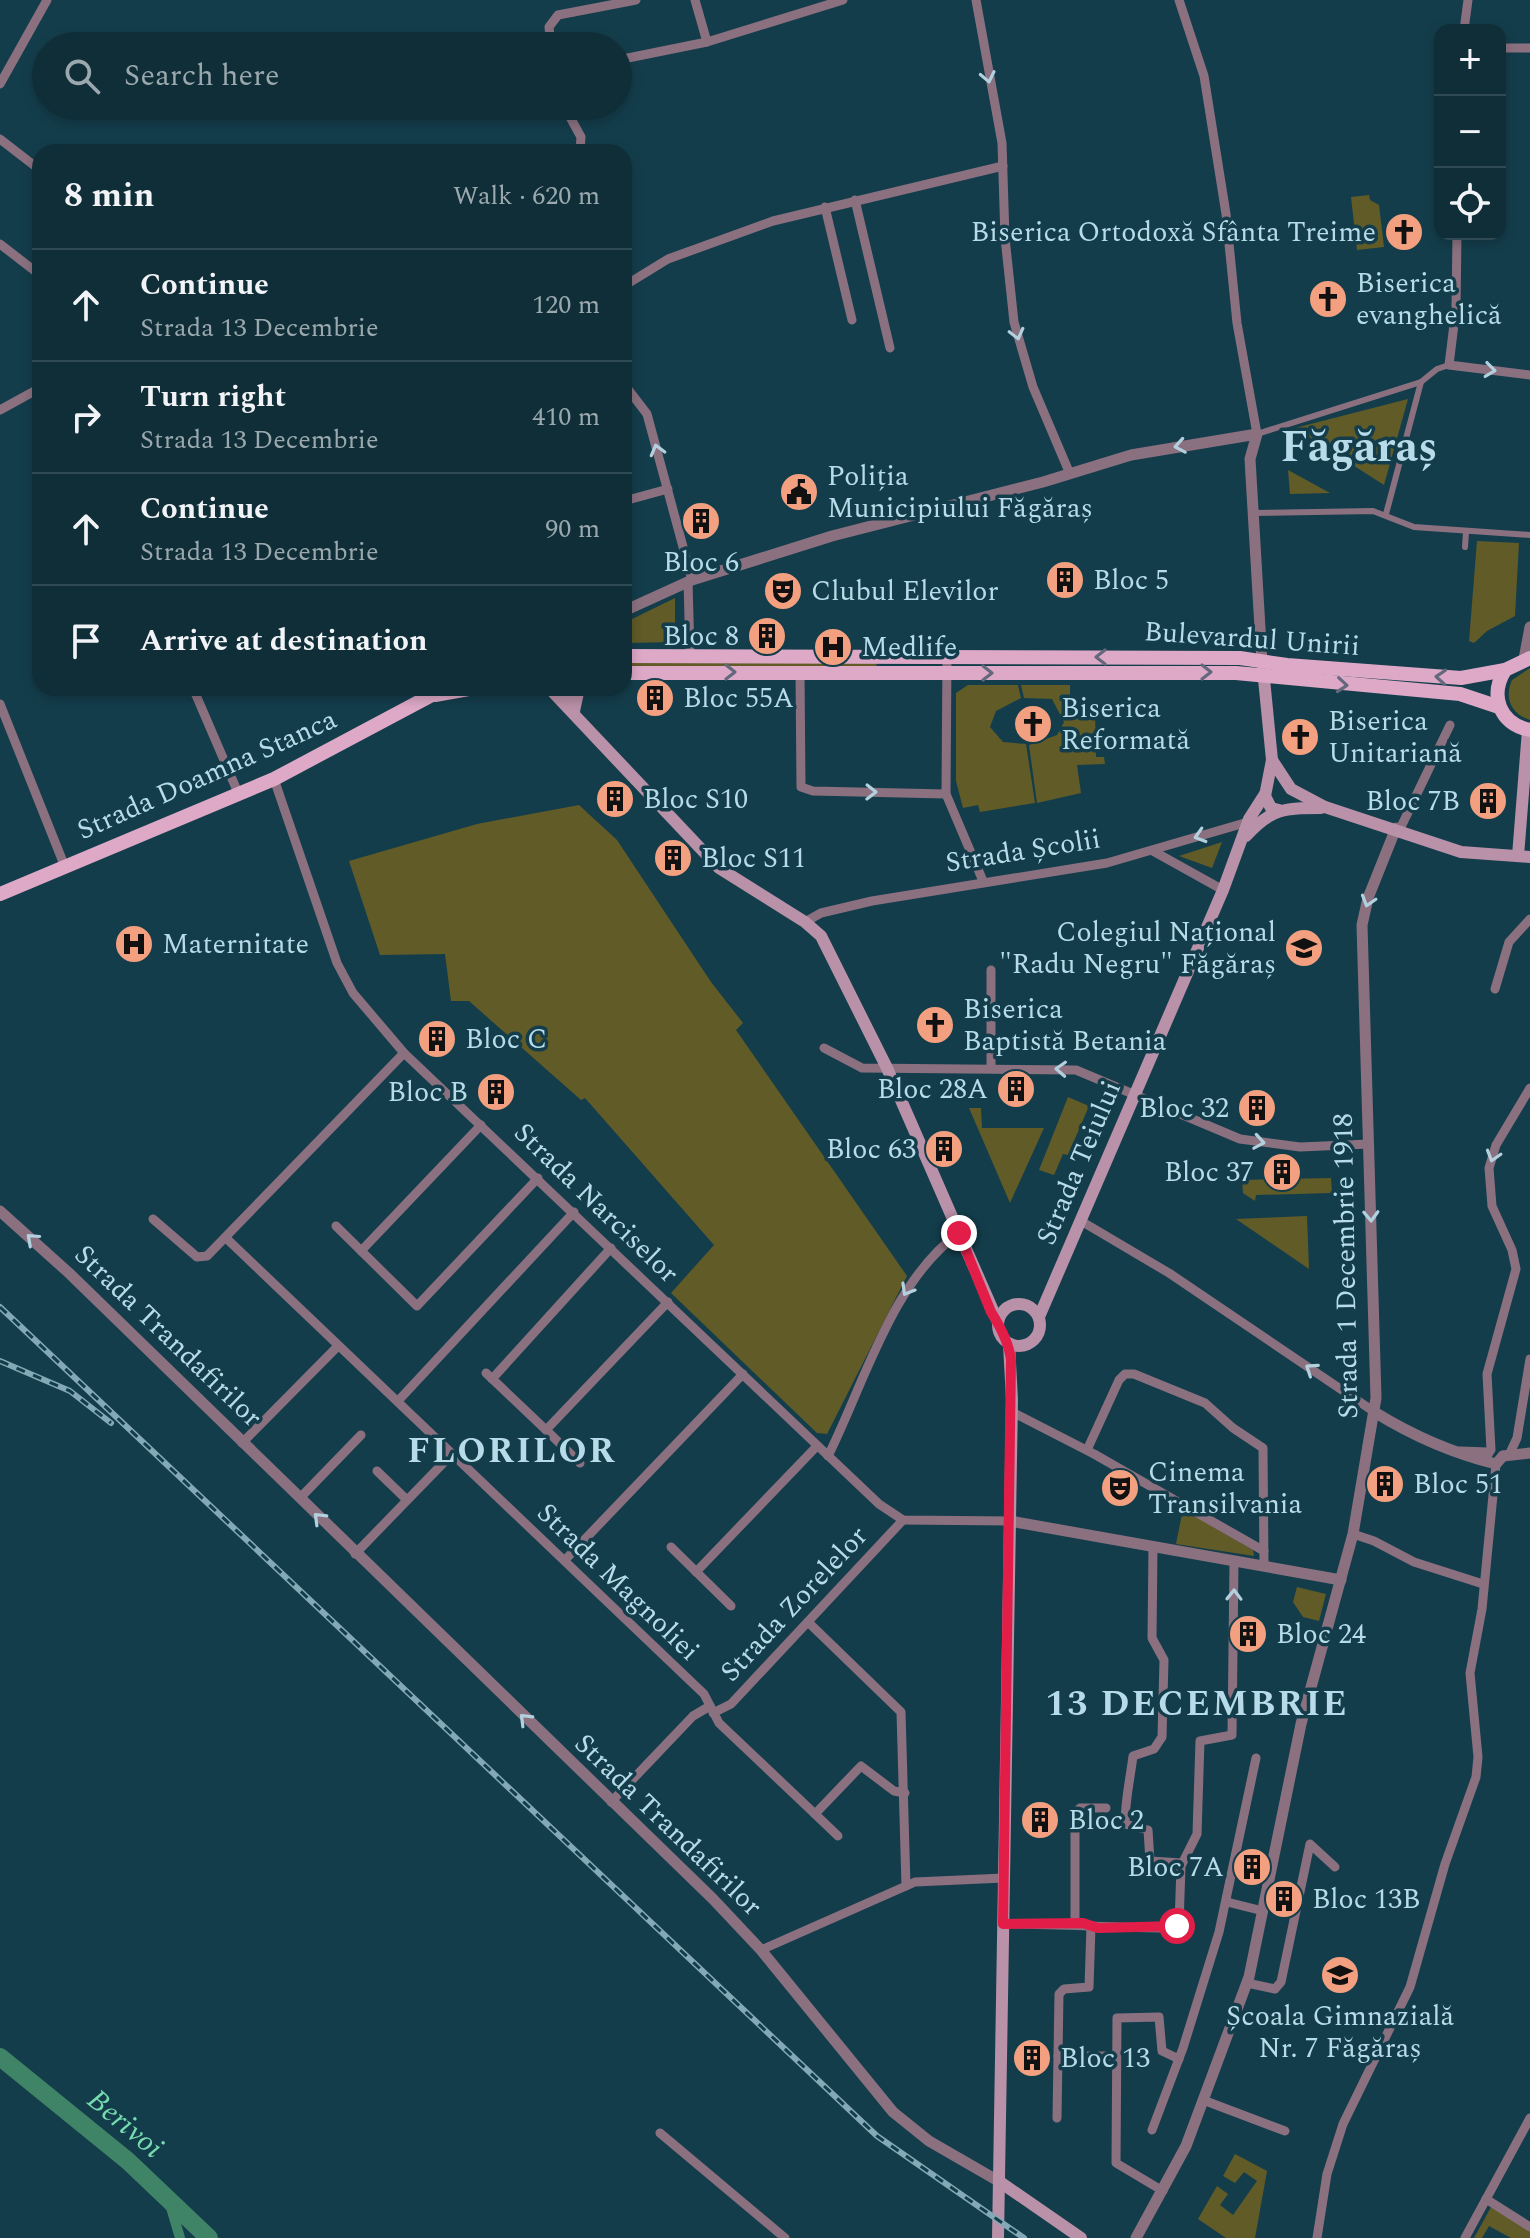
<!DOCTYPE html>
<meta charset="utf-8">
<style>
body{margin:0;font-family:Spectral,serif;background:#1d3a43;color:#f1f3f6}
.controls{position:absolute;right:24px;top:24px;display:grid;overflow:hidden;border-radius:16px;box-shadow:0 4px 12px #0003}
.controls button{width:72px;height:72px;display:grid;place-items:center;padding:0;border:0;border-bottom:2px solid #2f4a53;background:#0f2e38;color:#f1f3f6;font:40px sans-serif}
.stop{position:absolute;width:24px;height:24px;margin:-18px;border:6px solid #e11d48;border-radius:50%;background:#fff}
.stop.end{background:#e11d48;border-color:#fff;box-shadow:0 2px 8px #0008}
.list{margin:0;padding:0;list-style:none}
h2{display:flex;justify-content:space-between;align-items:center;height:104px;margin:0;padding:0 32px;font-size:34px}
h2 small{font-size:26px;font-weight:400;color:#9ba8ae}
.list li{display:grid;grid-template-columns:52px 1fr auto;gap:24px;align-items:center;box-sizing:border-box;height:112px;padding:0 32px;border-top:2px solid #2f4a53}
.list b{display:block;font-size:30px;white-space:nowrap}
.list p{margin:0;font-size:26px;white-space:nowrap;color:#9ba8ae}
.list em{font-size:26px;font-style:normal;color:#9ba8ae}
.icon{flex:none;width:44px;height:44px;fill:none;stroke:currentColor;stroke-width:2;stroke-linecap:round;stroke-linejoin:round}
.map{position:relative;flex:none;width:1530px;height:2238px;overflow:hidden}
.search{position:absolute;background:#0f2e38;box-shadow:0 4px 12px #0003;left:32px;top:32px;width:600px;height:88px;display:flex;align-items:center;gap:20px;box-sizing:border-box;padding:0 28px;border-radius:44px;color:#9ba8ae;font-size:30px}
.panel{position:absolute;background:#0f2e38;box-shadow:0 4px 12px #0003;left:32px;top:144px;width:600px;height:552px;border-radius:24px}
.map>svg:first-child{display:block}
</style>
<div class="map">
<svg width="1530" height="2238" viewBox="0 0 1530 2238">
<rect width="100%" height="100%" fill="#143d4b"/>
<g fill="#615b27">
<path d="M1369,195L1370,200L1379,205L1384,247L1357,250L1351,197Z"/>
<path d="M1408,399L1384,485L1295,428Z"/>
<path d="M1288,470L1330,493L1290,494Z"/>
<path d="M1477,541L1519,543L1515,616L1487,631L1474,643L1469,641Z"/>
<path d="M675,598V642L624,643V623Z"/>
<path d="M624,661L877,663L876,667H624Z"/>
<path d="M1530,668V720C1511,714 1504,698 1512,680Z"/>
<path d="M968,685H1018L1021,698L996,711L990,727L1003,742L1026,744L1035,803L980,812L978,805L963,808L956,781V693Z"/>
<path d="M1021,685H1070V710H1095L1096,757H1104L1105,764L1077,765L1081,793L1037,803L1029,745L1057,735L1064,722L1052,699L1024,698Z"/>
<path d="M579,805L617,840L711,982L743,1023L736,1030L907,1276L827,1434L817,1433L671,1293L714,1245L585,1098L581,1100L469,1001H451L445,954L380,955L349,861L477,824Z"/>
<path d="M1222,842L1212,868L1179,856Z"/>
<path d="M1068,1097L1089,1106L1068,1155L1063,1154L1054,1175L1039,1170Z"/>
<path d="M969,1108H981L982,1128H1044L1010,1203Z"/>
<path d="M1331,1178L1332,1193L1256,1195L1255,1201L1243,1193L1242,1180Z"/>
<path d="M1307,1216L1309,1269L1236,1219Z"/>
<path d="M1183,1509L1253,1550L1254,1556L1176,1544Z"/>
<path d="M1297,1587L1326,1594L1319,1621L1303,1617L1293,1602Z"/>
<path d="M1235,2154L1267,2171L1255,2238H1226L1198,2219L1217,2186L1228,2194L1220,2205L1233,2215L1257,2181L1244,2172L1235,2183L1223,2176Z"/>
<path d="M1491,2207L1530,2230V2238H1511L1489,2226L1482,2238H1474Z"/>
</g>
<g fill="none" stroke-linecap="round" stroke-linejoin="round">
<path stroke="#3f8466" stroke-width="10" d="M170,2204L180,2238"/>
<path stroke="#3f8466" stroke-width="18" d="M0,2057L128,2161L209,2238"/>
<g stroke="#8b7180" stroke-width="6">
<path d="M1257,434L1421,382L1437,369L1449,365"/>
<path d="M1252,513L1373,511L1414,527L1530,535"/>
<path d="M1386,514L1421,382"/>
<path d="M1465,547L1466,532"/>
</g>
<g stroke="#8b7180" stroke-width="9">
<path d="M695,0L707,42"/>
<path d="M976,0L1002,143L1005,238L1014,322L1033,387L1070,474"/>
<path d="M1179,0L1204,76L1226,214L1237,323L1257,434"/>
<path d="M1464,30L1468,0"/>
<path d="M551,46L549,27L558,15L636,0"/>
<path d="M1500,48H1530"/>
<path d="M618,60L707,42L843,0"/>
<path d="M0,84L47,0"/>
<path d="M564,106L581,137L580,152"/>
<path d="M0,139L40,170"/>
<path d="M855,200L890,348"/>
<path d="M825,207L852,320"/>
<path d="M1457,234L1456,308L1449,365L1530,375"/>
<path d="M0,244L40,275"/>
<path d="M624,286L668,259L773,221L1003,166"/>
<path d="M624,384L647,414L692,580"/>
<path d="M0,410L40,388"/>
<path d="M624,501L668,489"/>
<path d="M688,581L690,656"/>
<path d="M947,656L946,794L983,881"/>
<path d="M800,672L801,787L813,791L946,794"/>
<path d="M193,688L239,795"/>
<path d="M0,704L65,867"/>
<path d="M274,779L337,963L353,993L404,1053L879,1504L903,1520L1010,1521"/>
<path d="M1400,829L1450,725"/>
<path d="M1153,851L1223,890"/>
<path d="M805,922L821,913L872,901L1107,863L1248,822"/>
<path d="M1495,989L1509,942L1530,919"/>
<path d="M824,1048L862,1068L1076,1070L1240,1139L1300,1147L1369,1144"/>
<path d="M991,1068V970"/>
<path d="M153,1219L197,1257L207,1256L404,1053"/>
<path d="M1081,1221L1169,1273L1376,1413"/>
<path d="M336,1226L417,1306L538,1178"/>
<path d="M226,1238L704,1694L719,1723L815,1814L861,1766L894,1791L905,1793"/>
<path d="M361,1251L481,1125"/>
<path d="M486,1373L546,1430"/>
<path d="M492,1379L611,1248"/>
<path d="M398,1401L574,1212"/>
<path d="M1012,1412L1094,1454L1264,1551"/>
<path d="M242,1443L338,1346"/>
<path d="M1087,1450L1119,1380L1125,1374H1134L1205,1403L1233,1428L1263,1448L1264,1566"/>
<path d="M1491,1450L1487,1374L1516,1269L1512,1250L1492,1206L1489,1168L1496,1145L1530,1088"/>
<path d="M1510,1453L1517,1438L1530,1359"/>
<path d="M828,1456C864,1384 892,1281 959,1233"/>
<path d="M580,1463L546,1430L668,1302"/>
<path d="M377,1471L407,1500"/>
<path d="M300,1498L361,1435"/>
<path d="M1353,1534L1374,1541L1414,1562L1483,1584"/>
<path d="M671,1547L731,1606"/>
<path d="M1153,1547L1152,1638L1164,1660L1162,1737L1154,1749L1133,1756C1130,1780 1125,1800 1125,1824L1148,1830L1150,1861L1182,1863"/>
<path d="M355,1554L452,1454"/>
<path d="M565,1560L743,1374"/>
<path d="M696,1572L817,1446"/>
<path d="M808,1622L901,1712L906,1886"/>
<path d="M713,1713L731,1704L903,1520"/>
<path d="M611,1802L693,1716L710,1706"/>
<path d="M815,1814L838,1836"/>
<path d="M1227,1902L1263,1911"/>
<path d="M1075,1923V1813L1080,1808H1106"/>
<path d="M1003,1924C1061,1924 1115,1928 1172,1928L1179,1925L1181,1866L1197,1834L1200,1741L1232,1735L1234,1562"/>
<path d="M761,1950L915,1882L1004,1878"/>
<path d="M1247,1983L1275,1989L1281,1982L1310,1844L1335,1867"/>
<path d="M1058,2056H1116"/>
<path d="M1203,2100L1285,2131"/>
<path d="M1057,2118L1059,1994L1064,1989L1089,1987L1091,1926"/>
<path d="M1152,2130L1183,2048L1219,1932L1256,1758"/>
<path d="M660,2133L785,2238"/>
<path d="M1163,2191L1116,2163L1117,2018L1159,2017L1162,2051L1179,2059"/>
<path d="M1486,2199L1530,2227"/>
<path d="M1317,2238L1327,2174L1343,2124L1410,1987L1445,1864L1476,1777L1478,1757L1470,1673L1482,1609L1496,1464"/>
<path d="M1465,2238L1530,2118"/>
</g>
<g stroke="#8b7180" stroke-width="11">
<path d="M624,611L692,580L832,536L1043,482L1131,455L1257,434L1250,459L1262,662"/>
<path d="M1524,659L1530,627"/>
<path d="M0,1211L69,1273L713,1899L761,1950L893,2112L929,2141L1000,2182"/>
<path d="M1376,1413C1415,1437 1452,1453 1496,1464L1503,1456"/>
<path d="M1460,1452L1488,1453"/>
<path d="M1503,1456L1530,1453"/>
<path d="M1010,1521L1341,1580"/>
<path d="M1136,2238L1186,2146L1249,1977L1301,1724L1353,1534L1376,1398L1362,925L1368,898L1396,828"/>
</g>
<g stroke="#b991a8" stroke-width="12">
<path d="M1263,669L1272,760L1265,796L1271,808L1279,810"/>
<path d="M549,688L719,868L805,922L821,936L887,1068L998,1322"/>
<path d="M566,688L572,711"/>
<path d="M574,711L579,688"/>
<path d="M1272,760L1291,789L1325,807L1461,852L1530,857"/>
<path d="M1246,836C1271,808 1285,808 1321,808"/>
<path d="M1518,856L1528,730"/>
<circle cx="1019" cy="1325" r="21"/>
<path d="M1039,1317L1223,890L1249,819L1265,794"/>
<path d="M1000,2182L1081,2238"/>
<path d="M998,2238L1012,1400L1009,1344"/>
</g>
<g stroke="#dda9c7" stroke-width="14">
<path d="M624,656L1240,658L1287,665L1461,678L1505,670"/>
<path d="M1530,658L1505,670C1489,696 1500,724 1530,730"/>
<path d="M624,673H1236L1460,694L1499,707"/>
<path d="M435,695L474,688"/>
<path d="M0,894L274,779L445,688"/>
</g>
<defs>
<g id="rail">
<path d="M0,1307L877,2136L1024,2238"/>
<path d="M0,1361L70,1391L111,1423"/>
</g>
</defs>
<use href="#rail" stroke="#83a9b6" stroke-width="6"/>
<use href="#rail" stroke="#143d4b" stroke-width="3" stroke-dasharray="9" stroke-linecap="butt"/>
</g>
<defs><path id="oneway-chevron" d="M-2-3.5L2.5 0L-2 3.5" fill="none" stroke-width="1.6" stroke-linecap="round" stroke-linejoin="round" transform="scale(2)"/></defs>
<g stroke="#b3d0de">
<use href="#oneway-chevron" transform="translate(988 77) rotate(78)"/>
<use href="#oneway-chevron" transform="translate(1017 334) rotate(76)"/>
<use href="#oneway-chevron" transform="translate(1490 370) rotate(7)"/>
<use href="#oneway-chevron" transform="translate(1180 446) rotate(170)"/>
<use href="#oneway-chevron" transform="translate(657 450) rotate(-105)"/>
<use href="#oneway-chevron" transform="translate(871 792) rotate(1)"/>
<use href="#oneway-chevron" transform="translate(1200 836) rotate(163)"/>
<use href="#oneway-chevron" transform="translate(1368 901) rotate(107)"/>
<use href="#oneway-chevron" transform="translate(1061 1069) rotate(-177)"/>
<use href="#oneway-chevron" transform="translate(1259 1142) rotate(10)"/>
<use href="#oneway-chevron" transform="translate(1493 1156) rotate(107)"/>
<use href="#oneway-chevron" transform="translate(1371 1216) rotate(88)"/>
<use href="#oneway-chevron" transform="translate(32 1239) rotate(-138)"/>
<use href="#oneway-chevron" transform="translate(907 1290) rotate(120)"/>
<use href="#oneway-chevron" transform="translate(1311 1369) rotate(-146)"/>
<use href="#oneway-chevron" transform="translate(319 1518) rotate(-135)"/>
<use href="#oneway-chevron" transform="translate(1234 1595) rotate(-89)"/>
<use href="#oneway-chevron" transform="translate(525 1719) rotate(-135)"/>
</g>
<g stroke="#64687d">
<use href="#oneway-chevron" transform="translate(1101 657) rotate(180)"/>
<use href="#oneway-chevron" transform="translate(730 672)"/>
<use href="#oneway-chevron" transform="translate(1206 672)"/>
<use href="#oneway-chevron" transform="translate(987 673)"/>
<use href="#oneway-chevron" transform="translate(1441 677) rotate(-176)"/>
<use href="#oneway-chevron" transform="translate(1342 685) rotate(5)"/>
</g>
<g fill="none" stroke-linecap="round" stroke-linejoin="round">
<path stroke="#e11d48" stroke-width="10" d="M959,1233L991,1312C1000,1326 1009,1343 1011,1360L1003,1924L1083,1923L1098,1928L1177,1926"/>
</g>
<defs>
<symbol id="church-disc" viewBox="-11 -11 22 22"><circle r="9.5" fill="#f2a07f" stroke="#143d4b"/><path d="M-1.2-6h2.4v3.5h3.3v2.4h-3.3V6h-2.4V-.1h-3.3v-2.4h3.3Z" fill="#111"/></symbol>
<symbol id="civic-disc" viewBox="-11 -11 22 22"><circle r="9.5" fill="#f2a07f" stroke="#143d4b"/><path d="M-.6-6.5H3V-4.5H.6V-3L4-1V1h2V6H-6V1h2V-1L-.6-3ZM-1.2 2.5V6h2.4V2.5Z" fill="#111"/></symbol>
<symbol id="building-disc" viewBox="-11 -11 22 22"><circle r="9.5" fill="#f2a07f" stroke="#143d4b"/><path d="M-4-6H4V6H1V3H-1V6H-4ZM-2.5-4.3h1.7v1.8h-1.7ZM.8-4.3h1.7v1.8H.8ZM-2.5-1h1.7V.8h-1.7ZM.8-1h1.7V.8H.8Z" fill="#111"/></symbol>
<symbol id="theatre-disc" viewBox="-11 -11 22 22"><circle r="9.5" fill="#f2a07f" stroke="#143d4b"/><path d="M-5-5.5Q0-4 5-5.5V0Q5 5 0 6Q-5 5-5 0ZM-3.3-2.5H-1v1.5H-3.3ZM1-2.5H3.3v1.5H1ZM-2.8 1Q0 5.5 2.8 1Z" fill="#111"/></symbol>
<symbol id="hospital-disc" viewBox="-11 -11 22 22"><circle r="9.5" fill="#f2a07f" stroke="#143d4b"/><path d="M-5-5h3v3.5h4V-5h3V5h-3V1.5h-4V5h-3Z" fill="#111"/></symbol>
<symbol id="school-disc" viewBox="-11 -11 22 22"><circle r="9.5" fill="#f2a07f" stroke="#143d4b"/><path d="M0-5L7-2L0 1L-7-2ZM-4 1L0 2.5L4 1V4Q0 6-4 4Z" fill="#111"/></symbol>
</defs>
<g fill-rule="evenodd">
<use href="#church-disc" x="1382" y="210" width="44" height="44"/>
<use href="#church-disc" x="1306" y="277" width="44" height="44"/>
<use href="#civic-disc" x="777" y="470" width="44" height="44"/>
<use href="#building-disc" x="679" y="499" width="44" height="44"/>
<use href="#building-disc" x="1043" y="558" width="44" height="44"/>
<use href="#theatre-disc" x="761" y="569" width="44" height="44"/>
<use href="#building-disc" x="745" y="614" width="44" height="44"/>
<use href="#hospital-disc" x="811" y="625" width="44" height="44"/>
<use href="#building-disc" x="633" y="676" width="44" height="44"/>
<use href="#church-disc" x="1011" y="702" width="44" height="44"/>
<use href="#church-disc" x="1278" y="715" width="44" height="44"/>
<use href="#building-disc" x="593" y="777" width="44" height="44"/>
<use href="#building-disc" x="1466" y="779" width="44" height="44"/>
<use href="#building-disc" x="651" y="836" width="44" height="44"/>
<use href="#hospital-disc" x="112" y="922" width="44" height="44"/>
<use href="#school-disc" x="1282" y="926" width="44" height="44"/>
<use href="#church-disc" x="913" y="1003" width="44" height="44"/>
<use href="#building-disc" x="415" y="1017" width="44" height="44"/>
<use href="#building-disc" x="994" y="1067" width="44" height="44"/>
<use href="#building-disc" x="474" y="1070" width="44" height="44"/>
<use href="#building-disc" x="1235" y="1086" width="44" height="44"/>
<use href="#building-disc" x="922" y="1127" width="44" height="44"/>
<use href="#building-disc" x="1260" y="1150" width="44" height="44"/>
<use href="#building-disc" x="1363" y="1462" width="44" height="44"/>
<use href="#theatre-disc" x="1098" y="1466" width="44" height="44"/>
<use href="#building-disc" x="1226" y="1612" width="44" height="44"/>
<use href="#building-disc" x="1018" y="1798" width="44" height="44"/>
<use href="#building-disc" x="1230" y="1845" width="44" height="44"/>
<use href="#building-disc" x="1262" y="1877" width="44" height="44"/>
<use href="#school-disc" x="1318" y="1953" width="44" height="44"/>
<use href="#building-disc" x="1010" y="2036" width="44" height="44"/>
</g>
<g text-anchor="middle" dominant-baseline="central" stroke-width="7" stroke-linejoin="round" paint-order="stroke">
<g font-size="28" fill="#b7dbe8" stroke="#143d4b" text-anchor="start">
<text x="1376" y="232" text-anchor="end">Biserica Ortodoxă Sfânta Treime</text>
<text x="1356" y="283">Biserica<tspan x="1356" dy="32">evanghelică</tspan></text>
<text x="827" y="476">Poliția<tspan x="827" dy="32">Municipiului Făgăraș</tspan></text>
<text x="701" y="562" text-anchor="middle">Bloc 6</text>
<text x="1093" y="580">Bloc 5</text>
<text x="811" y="591">Clubul Elevilor</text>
<text x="739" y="636" text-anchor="end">Bloc 8</text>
<text x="861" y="647">Medlife</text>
<text x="683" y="698">Bloc 55A</text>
<text x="1061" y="708">Biserica<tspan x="1061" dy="32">Reformată</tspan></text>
<text x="1328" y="721">Biserica<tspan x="1328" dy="32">Unitariană</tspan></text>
<text x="643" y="799">Bloc S10</text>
<text x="1460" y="801" text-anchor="end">Bloc 7B</text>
<text x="701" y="858">Bloc S11</text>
<text x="1276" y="932" text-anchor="end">Colegiul Național<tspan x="1276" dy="32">"Radu Negru" Făgăraș</tspan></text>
<text x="162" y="944">Maternitate</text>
<text x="963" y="1009">Biserica<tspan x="963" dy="32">Baptistă Betania</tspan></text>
<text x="465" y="1039">Bloc C</text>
<text x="988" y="1089" text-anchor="end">Bloc 28A</text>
<text x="468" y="1092" text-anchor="end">Bloc B</text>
<text x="1229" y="1108" text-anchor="end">Bloc 32</text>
<text x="916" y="1149" text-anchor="end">Bloc 63</text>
<text x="1254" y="1172" text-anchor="end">Bloc 37</text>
<text x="1148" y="1472">Cinema<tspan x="1148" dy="32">Transilvania</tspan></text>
<text x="1413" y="1484">Bloc 51</text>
<text x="1276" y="1634">Bloc 24</text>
<text x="1068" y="1820">Bloc 2</text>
<text x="1224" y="1867" text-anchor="end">Bloc 7A</text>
<text x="1312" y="1899">Bloc 13B</text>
<text x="1340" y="2016" text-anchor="middle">Școala Gimnazială<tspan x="1340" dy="32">Nr. 7 Făgăraș</tspan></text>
<text x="1060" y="2058">Bloc 13</text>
</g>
<g font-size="28" fill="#b7dbe8" stroke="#143d4b">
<text transform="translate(1252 639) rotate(4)">Bulevardul Unirii</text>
<text transform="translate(207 775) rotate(-24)">Strada Doamna Stanca</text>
<text transform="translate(1023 851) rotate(-9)">Strada Școlii</text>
<text transform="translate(1079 1163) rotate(-67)">Strada Teiului</text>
<text transform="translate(596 1203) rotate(44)">Strada Narciselor</text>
<text transform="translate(1346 1266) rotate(-91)">Strada 1 Decembrie 1918</text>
<text transform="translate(168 1336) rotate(44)">Strada Trandafirilor</text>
<text transform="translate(618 1582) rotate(44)">Strada Magnoliei</text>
<text transform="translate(794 1604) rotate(-47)">Strada Zorelelor</text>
<text transform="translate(668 1825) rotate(44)">Strada Trandafirilor</text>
</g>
<g font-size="30" font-style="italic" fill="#76dbae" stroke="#143d4b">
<text transform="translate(125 2124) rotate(40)">Berivoi</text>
</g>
<g font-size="36" font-weight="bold" letter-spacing="2" fill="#b7dbe8" stroke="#143d4b">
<text x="512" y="1451">FLORILOR</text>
<text x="1197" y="1704">13 DECEMBRIE</text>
</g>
<g font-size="44" font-weight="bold" fill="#b7dbe8" stroke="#143d4b">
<text x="1359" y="447">Făgăraș</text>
</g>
</g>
</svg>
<div class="controls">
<button>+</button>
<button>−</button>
<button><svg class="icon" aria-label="locate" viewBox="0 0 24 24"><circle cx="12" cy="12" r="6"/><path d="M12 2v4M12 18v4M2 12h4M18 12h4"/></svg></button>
</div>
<div class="stop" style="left:1177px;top:1926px"></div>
<div class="stop end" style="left:959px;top:1233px"></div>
<div class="search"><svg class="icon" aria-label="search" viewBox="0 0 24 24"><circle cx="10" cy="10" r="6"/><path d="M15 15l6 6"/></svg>Search here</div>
<section class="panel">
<h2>8 min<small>Walk · 620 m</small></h2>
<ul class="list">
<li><svg class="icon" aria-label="ahead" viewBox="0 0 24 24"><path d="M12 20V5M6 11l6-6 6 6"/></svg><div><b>Continue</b><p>Strada 13 Decembrie</p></div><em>120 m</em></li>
<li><svg class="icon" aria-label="right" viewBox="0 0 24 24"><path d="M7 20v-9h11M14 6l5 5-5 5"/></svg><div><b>Turn right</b><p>Strada 13 Decembrie</p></div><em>410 m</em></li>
<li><svg class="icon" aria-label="ahead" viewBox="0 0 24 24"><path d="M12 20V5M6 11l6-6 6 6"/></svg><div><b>Continue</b><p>Strada 13 Decembrie</p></div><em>90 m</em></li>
<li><svg class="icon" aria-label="arrive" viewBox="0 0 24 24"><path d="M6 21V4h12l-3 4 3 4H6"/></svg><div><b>Arrive at destination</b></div></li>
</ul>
</section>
</div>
